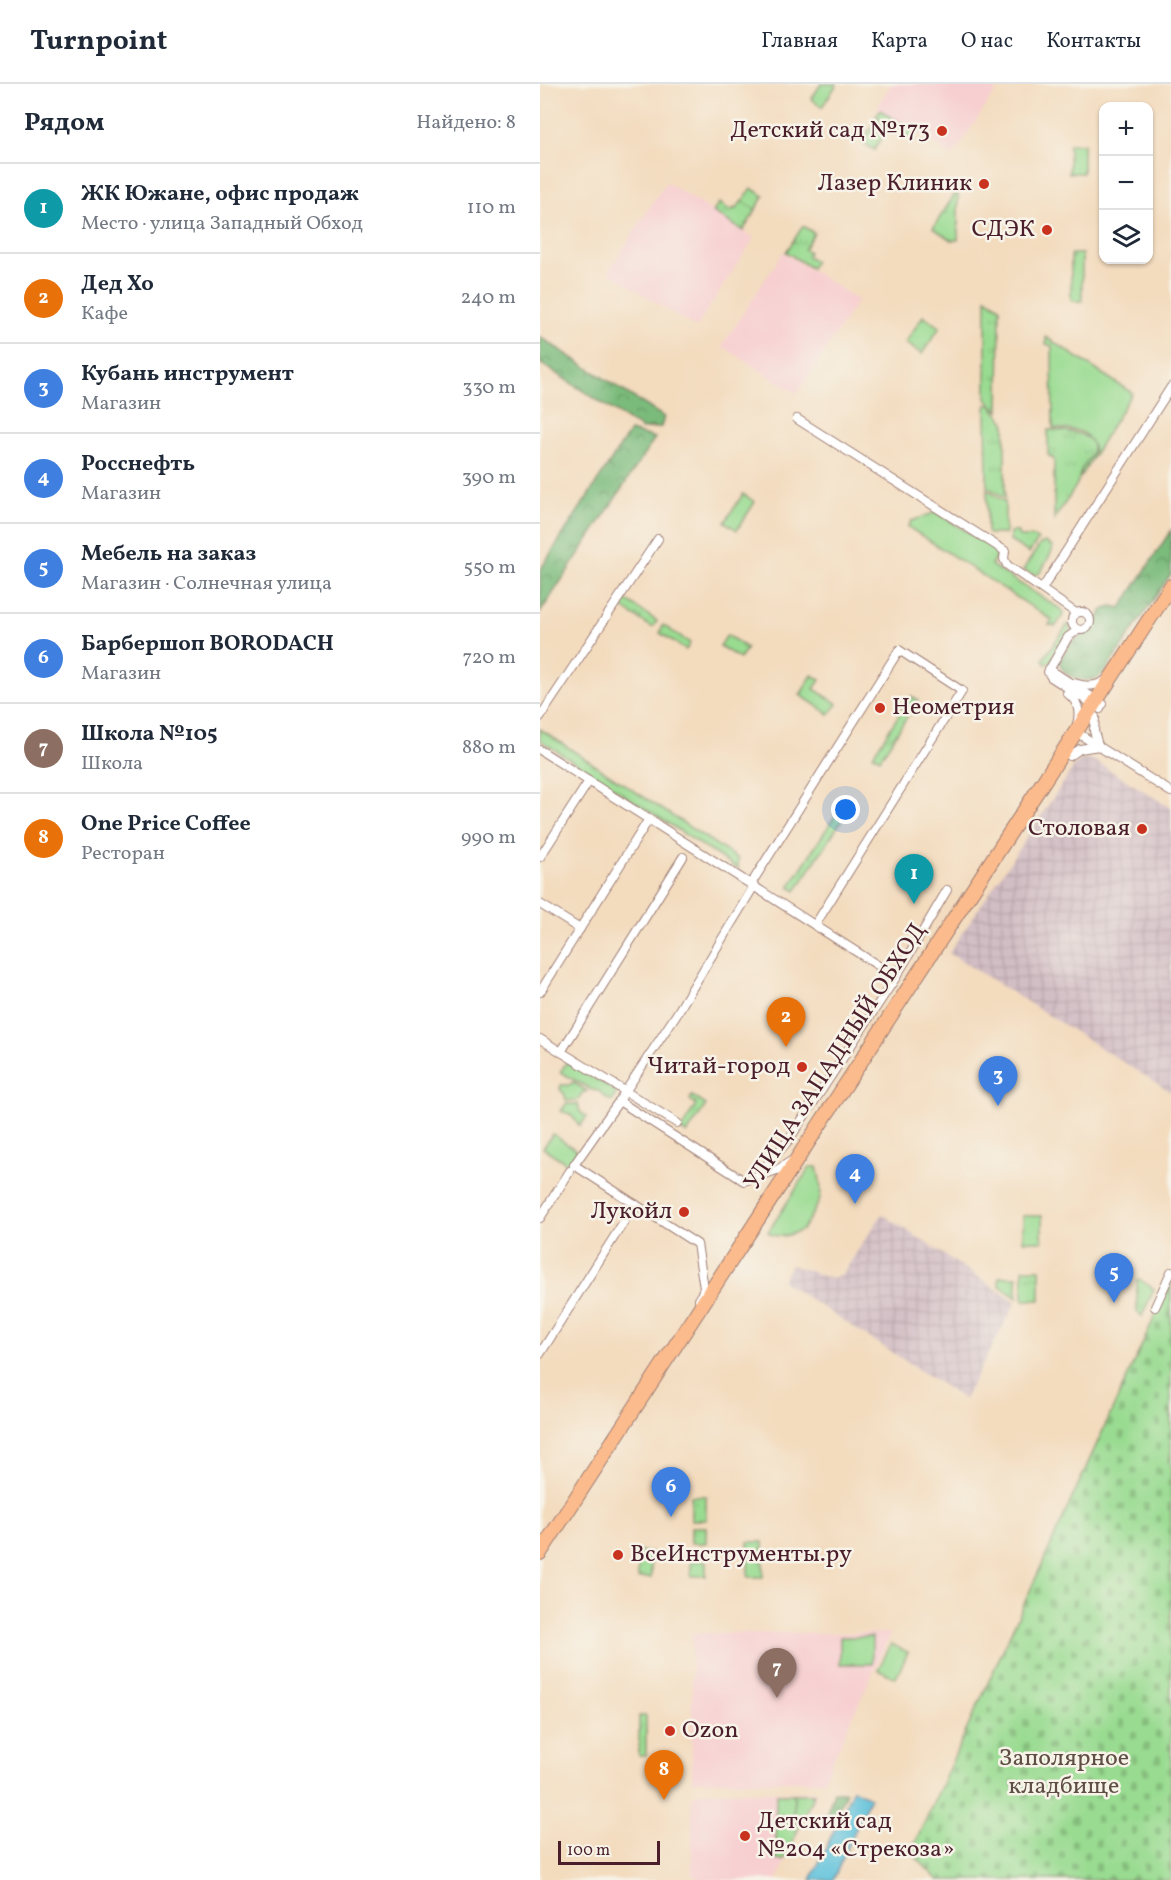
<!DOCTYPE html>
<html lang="ru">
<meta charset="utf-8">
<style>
body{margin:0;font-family:Vollkorn,serif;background:#f6f6f7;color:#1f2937}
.controls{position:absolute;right:18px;top:18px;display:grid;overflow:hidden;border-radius:12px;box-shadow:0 2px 4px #0004}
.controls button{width:54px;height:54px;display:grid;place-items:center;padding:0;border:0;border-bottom:2px solid #e0e1e3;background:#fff;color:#1f2937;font:30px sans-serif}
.scale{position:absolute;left:18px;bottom:15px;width:102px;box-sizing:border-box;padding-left:6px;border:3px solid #4a1f2b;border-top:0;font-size:16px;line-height:21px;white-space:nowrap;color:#4a1f2b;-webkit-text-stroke:4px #f7f3e8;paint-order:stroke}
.you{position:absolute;left:306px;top:726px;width:21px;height:21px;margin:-15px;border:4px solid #fff;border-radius:50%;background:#1a73e8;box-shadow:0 0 0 9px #1a73e833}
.badge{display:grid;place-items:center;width:39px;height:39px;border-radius:50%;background:#c8321e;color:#fff;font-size:20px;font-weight:700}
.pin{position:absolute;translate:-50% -50px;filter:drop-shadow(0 2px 3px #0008)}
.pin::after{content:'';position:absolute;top:32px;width:21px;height:18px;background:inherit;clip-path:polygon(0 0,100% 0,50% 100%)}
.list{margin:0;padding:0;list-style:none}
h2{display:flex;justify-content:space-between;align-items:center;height:78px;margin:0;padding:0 24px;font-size:26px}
h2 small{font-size:20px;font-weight:400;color:#747a83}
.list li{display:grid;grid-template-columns:39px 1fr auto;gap:18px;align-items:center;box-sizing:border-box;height:90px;padding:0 24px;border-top:2px solid #e0e1e3}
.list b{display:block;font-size:22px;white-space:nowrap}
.list p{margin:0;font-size:20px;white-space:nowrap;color:#747a83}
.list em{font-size:20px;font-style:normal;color:#747a83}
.icon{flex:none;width:33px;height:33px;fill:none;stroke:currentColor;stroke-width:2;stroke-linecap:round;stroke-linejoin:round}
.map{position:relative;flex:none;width:631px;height:1796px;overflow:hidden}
header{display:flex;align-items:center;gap:36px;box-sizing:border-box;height:84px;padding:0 30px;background:#fff;border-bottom:2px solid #e0e1e3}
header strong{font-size:28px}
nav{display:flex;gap:33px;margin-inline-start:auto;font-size:21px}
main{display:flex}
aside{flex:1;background:#fff}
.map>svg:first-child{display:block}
</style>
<header>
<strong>Turnpoint</strong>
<nav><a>Главная</a><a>Карта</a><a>О нас</a><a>Контакты</a></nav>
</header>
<main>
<aside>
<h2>Рядом<small>Найдено: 8</small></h2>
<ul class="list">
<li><span class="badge" style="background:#0f9aa8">1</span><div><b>ЖК Южане, офис продаж</b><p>Место · улица Западный Обход</p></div><em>110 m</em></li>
<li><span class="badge" style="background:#e8710a">2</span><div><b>Дед Хо</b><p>Кафе</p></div><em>240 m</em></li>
<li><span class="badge" style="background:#3f7fe0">3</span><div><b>Кубань инструмент</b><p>Магазин</p></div><em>330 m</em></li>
<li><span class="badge" style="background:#3f7fe0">4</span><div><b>Росснефть</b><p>Магазин</p></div><em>390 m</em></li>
<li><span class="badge" style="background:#3f7fe0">5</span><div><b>Мебель на заказ</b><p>Магазин · Солнечная улица</p></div><em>550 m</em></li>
<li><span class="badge" style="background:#3f7fe0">6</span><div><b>Барбершоп BORODACH</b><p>Магазин</p></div><em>720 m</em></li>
<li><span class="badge" style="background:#8d6e63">7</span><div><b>Школа №105</b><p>Школа</p></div><em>880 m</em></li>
<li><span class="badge" style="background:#e8710a">8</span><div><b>One Price Coffee</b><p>Ресторан</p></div><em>990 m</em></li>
</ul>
</aside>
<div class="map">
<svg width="631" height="1796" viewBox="0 0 631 1796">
<defs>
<pattern id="industrial-grid" width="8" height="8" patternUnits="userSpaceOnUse" patternTransform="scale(1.5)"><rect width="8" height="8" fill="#d2bdc5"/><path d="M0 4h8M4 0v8" fill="none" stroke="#b6a2a9"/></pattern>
<pattern id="forest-crowns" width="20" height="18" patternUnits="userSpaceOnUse" patternTransform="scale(1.5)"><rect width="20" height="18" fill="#7abb7b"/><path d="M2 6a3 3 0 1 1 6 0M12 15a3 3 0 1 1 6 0" fill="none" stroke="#669765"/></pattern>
<pattern id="cemetery-stones" width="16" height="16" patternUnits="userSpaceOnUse" patternTransform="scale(1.5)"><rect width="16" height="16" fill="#99db91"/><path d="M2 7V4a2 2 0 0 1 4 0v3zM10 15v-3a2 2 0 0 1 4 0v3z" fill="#85bc7d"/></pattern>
<pattern id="park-tufts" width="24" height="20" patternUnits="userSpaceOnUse" patternTransform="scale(1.5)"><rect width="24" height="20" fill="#99db91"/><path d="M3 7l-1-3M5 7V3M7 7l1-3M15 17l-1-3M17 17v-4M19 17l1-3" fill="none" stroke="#85bc7d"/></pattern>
</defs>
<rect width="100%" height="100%" fill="#f7f3e8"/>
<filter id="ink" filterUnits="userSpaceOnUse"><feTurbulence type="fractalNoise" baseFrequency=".0167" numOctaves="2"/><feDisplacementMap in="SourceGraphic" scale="12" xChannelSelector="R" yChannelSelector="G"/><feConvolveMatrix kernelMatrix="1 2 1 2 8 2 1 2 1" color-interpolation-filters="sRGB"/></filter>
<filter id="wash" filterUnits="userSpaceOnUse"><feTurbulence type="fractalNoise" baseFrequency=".008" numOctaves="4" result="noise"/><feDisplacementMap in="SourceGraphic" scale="24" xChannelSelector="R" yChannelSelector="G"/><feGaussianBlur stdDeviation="1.35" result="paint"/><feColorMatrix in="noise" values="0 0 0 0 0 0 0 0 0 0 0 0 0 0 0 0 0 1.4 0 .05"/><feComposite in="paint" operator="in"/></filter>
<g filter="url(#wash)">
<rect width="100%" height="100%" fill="#f3dbbe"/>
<g fill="#f7cfd0">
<path d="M351,0H460L413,72L337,23Z"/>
<path d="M126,98L214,154L156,244L68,188Z"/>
<path d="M243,168L318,216L257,310L182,262Z"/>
<path d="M152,1549H351L283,1697H152Z"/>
<path d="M159,1708H277L237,1796H160L152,1791V1713Z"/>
</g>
<g fill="url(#industrial-grid)">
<path d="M549,675L555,677L631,724V1008L409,869L535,681L541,676Z"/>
<path d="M342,1130L476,1218L424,1315L242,1197L251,1181L292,1195L302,1191Z"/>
</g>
<g fill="#99db91" stroke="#727d5e" stroke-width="1.5">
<path d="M337,35L349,43L334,66L322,58Z"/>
<rect x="529" y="60" width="14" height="29"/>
<path d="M211,104L224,112L215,126L202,118Z"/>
<path d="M506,253L592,309L540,394L542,384L554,367C548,343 534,346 513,344L512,262L506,260Z"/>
<path d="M447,406L465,418V450H449L447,448Z"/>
<path d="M203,410L215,418L197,446L185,438Z"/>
<path d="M396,428L459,468L451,481L522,526L523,531L516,542L509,541L512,536L368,443L371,437Z"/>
<path d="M470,448H478L479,453H494L498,456L489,469L470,457Z"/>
<path d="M505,458L513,463C512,470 509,472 506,478C500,490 499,495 483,486L500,460Z"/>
<path d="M528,540L531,545L510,578L505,580L503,575Z"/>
<path d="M0,645L198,775V785L0,656Z"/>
<path d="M27,978L77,1008L72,1017L66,1014L59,1007L52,1006L20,988Z"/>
<path d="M33,998L47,1007L42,1009L38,1016L26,1017L25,1011L20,1005L21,1001H29Z"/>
<path d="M26,1020H38L40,1028L47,1033L40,1042L30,1030L21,1027Z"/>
<path d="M13,1050L40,1069L31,1082L3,1064Z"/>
<path d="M270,1083H277C286,1116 279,1119 262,1146C251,1151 237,1156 228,1148Z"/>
<rect x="483" y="1132" width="19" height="25"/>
<rect x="300" y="1553" width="32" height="27"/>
<path d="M351,1560L368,1568L356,1594L338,1586Z"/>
<path d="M254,1710H274L262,1736H254Z"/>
</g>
<g fill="url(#forest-crowns)" stroke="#626d53" stroke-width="1.5">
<path d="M0,253L124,333L121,343L102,345L0,279Z"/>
<path d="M90,347L115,354L0,529V486Z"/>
<path d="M631,446V490L564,589C551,602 523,596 519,577L531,558L551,545L563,526L572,522L581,524Z"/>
<path d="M294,1708H306L293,1736L286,1741V1731Z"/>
</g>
<path fill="url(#cemetery-stones)" stroke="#727d5e" stroke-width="1.5" d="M631,1197V1796H398L371,1768Z"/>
<g fill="url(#park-tufts)" stroke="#727d5e" stroke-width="1.5">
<path d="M281,0H297L282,23L271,15Z"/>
<path d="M340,26L375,48L371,55L336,32Z"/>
<path d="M415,110H418V156H411L393,144Z"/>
<path d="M202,117L216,126L203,147L173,128L179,119L192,127L194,124L196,125Z"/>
<path d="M263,142L274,149L264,165L269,168L267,172L275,177L271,184L246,168Z"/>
<rect x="531" y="170" width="11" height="47"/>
<path d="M446,214L460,223L459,327L446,315Z"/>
<path d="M383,232L400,243L382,270L365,259Z"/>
<path d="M446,321H451L465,338V414L447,403Z"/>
<path d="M508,346C522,346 562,348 551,371C549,376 545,379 543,383C539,388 540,395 537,400C530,413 521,424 514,436V375L508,371Z"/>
<path d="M84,515L117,537L114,542L111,543L81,523Z"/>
<path d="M123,541L150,559L146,566L120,549Z"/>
<path d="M187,551L207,564L200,575L180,562Z"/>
<path d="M272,591L280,596L274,605L298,620L289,630L260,611Z"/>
<path d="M371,612L378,616L340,675L333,671Z"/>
<path d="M304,718L311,722L256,807L249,803Z"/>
<path d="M152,1012L166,1021L147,1050L141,1046L156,1020L150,1016Z"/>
<rect x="483" y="1185" width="17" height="31"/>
<path d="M459,1193H477V1214L459,1201Z"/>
<path d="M599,1195L614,1205L602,1232L597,1228V1196Z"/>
<rect x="151" y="1412" width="15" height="24"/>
<rect x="151" y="1443" width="15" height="16"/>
<rect x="208" y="1458" width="15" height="35"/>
<rect x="98" y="1468" width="13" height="26"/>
<rect x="151" y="1477" width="15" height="15"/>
<rect x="99" y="1632" width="7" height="40"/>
<rect x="236" y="1710" width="18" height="26"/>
<path d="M236,1739H261L244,1776H236Z"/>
</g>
<path fill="#5dc1db" stroke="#547083" stroke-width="1.5" d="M313,1705L330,1713L293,1796H271Z"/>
</g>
<g filter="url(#ink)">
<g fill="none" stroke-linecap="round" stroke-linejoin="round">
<defs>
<g id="street">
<path d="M257,335L465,467L464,475L467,481L536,529"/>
<path d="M502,505L631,303"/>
<circle cx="541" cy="537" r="9"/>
<path d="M538,546L528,553L508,588L511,593L560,625"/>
<path d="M509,585L563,620"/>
<path d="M534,599C545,603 558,603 567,595"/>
<path d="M527,609C538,617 541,627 537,640"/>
<path d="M0,633L118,455"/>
<path d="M555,633L554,647L558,661"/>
<path d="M536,648L631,708"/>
<path d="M0,666L356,893"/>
<path d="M530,672L540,665L559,662"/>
<path d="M0,773L49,697"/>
<path d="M211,800L359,566L422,607L275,841"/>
<path d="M0,820L40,845"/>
<path d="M0,908L109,735"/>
<path d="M0,955L137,1039"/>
<path d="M21,968L143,773"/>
<path d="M79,1017L136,931L214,802"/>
<path d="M217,1092L248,1057L356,893L407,806"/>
<path d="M0,1134L30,1087"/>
<path d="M159,1216L164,1204L157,1160L34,1081L79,1017L204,1097L237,1086L253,1076"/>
<path d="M615,1223L631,1188"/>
<path d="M0,1270L95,1120"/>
</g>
<path id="highway" d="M0,1469L631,502"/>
</defs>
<use href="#street" stroke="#9e7d74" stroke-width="10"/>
<use href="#highway" stroke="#9e7d74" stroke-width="16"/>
<use href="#street" stroke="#fff" stroke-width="8"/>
<use href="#highway" stroke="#fbbb8c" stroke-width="14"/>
</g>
</g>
<g fill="#c8321e" stroke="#f7f3e8" stroke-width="2">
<circle cx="402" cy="47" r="6"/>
<circle cx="444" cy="100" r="6"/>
<circle cx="507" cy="146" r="6"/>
<circle cx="340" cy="624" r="6"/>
<circle cx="602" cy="745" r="6"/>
<circle cx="262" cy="983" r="6"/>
<circle cx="144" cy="1128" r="6"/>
<circle cx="78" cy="1471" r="6"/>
<circle cx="130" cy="1647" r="6"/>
<circle cx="205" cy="1752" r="6"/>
</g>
<g text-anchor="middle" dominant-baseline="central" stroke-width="5" stroke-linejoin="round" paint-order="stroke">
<g font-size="24" fill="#4a1f2b" stroke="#f7f3e8" text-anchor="end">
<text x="390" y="47">Детский сад №173</text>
<text x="432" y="100">Лазер Клиник</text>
<text x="495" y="146">СДЭК</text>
<text x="352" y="624" text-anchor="start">Неометрия</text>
<text x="590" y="745">Столовая</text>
<text x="250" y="983">Читай-город</text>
<text x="132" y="1128">Лукойл</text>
<text x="90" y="1471" text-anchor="start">ВсеИнструменты.ру</text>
<text x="142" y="1647" text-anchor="start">Ozon</text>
<text x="217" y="1738" text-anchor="start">Детский сад<tspan x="217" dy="28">№204 «Стрекоза»</tspan></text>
</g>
<g font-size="24" fill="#4a1f2b" stroke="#f7f3e8">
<text transform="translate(296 973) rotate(-57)">УЛИЦА ЗАПАДНЫЙ ОБХОД</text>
</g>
<g font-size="24" fill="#5e4e44" stroke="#f7f3e8">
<text x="524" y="1675">Заполярное<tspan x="524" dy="28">кладбище</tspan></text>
</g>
</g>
</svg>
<div class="controls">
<button>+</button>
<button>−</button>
<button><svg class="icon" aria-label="layers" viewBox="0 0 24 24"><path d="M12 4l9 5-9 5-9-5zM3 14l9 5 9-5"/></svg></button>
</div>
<div class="scale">100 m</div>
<div class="you"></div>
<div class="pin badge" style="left:374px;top:820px;background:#0f9aa8">1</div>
<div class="pin badge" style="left:246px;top:963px;background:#e8710a">2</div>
<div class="pin badge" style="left:458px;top:1022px;background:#3f7fe0">3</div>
<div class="pin badge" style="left:315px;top:1120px;background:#3f7fe0">4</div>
<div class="pin badge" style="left:574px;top:1219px;background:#3f7fe0">5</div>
<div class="pin badge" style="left:131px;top:1433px;background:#3f7fe0">6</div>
<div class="pin badge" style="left:237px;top:1614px;background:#8d6e63">7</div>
<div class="pin badge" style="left:124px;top:1716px;background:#e8710a">8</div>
</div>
</main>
